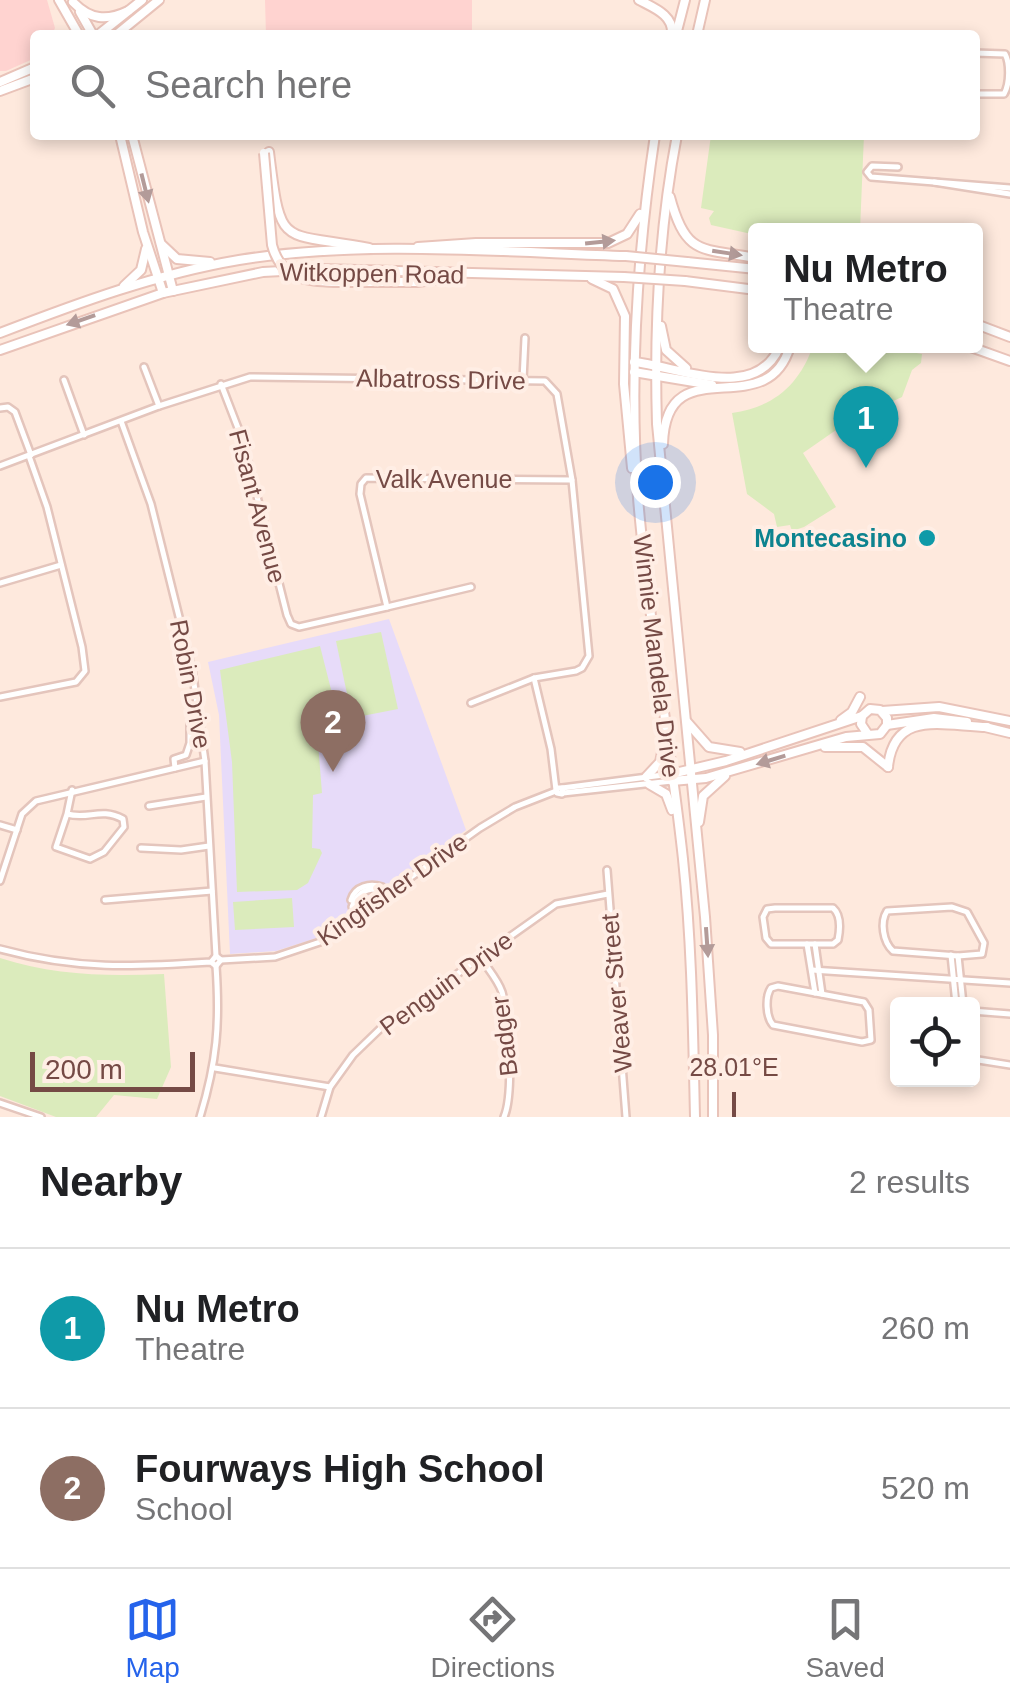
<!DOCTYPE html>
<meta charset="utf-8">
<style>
body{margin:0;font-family:Helvetica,sans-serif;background:#f6f6f6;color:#202124}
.controls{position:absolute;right:30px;bottom:30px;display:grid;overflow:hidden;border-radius:10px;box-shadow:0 5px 15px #0003}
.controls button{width:90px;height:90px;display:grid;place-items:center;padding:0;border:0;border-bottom:2px solid #e0e0e0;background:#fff;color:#202124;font:50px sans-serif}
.scale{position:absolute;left:30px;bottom:25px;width:165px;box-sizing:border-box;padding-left:10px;border:5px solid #754a45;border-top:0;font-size:28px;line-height:35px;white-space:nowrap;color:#754a45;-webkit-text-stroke:8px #ffeee5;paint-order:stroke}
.you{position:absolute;left:655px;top:482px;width:35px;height:35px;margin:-25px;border:8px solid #fff;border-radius:50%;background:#1a73e8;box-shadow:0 0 0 15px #1a73e833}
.badge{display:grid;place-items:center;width:65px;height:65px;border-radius:50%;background:#2563eb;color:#fff;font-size:32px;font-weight:700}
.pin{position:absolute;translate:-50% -82px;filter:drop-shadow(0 2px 5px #0008)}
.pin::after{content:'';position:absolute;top:52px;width:35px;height:30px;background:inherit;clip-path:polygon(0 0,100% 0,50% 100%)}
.popup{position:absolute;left:748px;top:223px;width:235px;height:130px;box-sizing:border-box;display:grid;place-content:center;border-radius:10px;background:#fff;filter:drop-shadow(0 2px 8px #0005);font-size:32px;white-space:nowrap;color:#757577}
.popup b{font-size:38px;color:#202124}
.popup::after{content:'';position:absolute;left:50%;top:100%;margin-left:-20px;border:20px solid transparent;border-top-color:#fff}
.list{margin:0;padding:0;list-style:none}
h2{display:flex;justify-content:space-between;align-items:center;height:130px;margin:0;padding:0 40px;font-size:42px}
h2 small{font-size:32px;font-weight:400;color:#757577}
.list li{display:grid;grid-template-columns:65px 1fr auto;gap:30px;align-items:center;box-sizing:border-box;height:160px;padding:0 40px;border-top:2px solid #e0e0e0}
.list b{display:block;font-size:38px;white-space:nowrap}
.list p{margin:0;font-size:32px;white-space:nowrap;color:#757577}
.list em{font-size:32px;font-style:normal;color:#757577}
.icon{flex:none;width:55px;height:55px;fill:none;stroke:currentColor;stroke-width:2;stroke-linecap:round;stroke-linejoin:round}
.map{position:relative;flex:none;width:1010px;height:1117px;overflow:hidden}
.search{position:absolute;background:#fff;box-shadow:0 5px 15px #0003;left:30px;right:30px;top:30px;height:110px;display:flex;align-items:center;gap:25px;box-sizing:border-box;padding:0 35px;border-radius:10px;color:#757577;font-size:38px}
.sheet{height:450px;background:#fff}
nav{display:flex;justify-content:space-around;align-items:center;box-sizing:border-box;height:140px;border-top:2px solid #e0e0e0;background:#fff;font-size:28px;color:#757577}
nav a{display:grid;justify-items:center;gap:5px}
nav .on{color:#2563eb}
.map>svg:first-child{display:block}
</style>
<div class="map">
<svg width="1010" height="1117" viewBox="0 0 1010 1117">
<rect width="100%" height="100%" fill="#fee9dd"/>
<g fill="#ffd3d0">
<path d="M0,0H47L55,28L52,35H35V58L6,71H0Z"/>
<path d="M265,0H472V35H266Z"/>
</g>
<path fill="#e7dbf9" d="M389,619L466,830L320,937L276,951L230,954L219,715L208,662Z"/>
<g fill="#dbebbc">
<path d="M711,135H864L860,230H756V235L711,225L709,218L714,211L701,208Z"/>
<path d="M813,346H876L922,354L921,363L912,370L902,397L876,409L872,405L803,453L836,507L804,527L792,531L790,525L777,527L774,514L747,494L732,413C774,407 799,385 813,346Z"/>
<path d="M381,632L398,709L352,718L336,641Z"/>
<path d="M320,646L337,713L316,718L322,793L313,795L312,848L320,849L322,853L308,883L297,890L237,892L232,762L220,670Z"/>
<path d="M292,898L294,927L235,930L233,902Z"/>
<path d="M0,958C55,976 107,976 164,974L171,1067L157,1099L114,1095L96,1117H56L0,1096Z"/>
</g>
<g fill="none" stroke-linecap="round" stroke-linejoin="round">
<defs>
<g id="street">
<path d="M975,53L1005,54C1010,63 1010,84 1004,94H975"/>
<path d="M898,167L872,166L867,172L871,177L1010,188"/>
<path d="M934,182L1010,194"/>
<path d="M144,367L159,406"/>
<path d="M64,380L84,435"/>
<path d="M523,380L525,338"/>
<path d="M221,384L243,441L287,615L291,624L299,627L387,607L360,494L361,484L366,478L572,480"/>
<path d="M0,408L8,407L15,412L31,455"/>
<path d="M121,421L151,504L192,669L205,761L216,956"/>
<path d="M0,466L159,406L250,377L545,381L557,394L572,480L589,656L582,668L576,671L534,678L471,703"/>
<path d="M0,583L61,565"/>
<path d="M387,607L471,587"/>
<path d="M534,678L551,749L556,790"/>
<path d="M0,697L76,682L85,671L82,647L47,507L29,456"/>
<path d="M175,768L174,759L186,755L190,743V721L200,717"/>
<path d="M557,788H563L562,794L557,793Z"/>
<path d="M562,788L671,774"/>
<path d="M563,793L672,781"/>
<path d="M149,806L206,797"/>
<path d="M67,814L56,847L90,859L104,852L124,827L123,819C100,807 89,820 67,814L72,790"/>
<path d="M0,825L17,830"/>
<path d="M141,848L181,850L209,846"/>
<path d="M607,870L626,1117"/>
<path d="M0,881L22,814L36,801L205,761"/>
<path d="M105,900L212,891"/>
<path d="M351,900C355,886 370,883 382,887L389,895"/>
<path d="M952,907L967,912L984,943L982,954L958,956L893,951C883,942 880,922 887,911Z"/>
<path d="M775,908H833C841,915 840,930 838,940L833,944H771L766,938L763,917L767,909Z"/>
<path d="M358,917L352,907C356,896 363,889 375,889L384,898"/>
<path d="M807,944L815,993"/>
<path d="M815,944L822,994"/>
<path d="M0,949C77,970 133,967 211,962L216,956L221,960L216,966L211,962"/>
<path d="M951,955L956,1004"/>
<path d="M958,956L963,1004"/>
<path d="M481,958C488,969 498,980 502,992C509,1017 514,1094 504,1117"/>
<path d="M221,960L275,957L320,942L480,828L515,807L556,791"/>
<path d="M812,970L1010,983"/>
<path d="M778,986L864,1002L869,1010L871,1040L862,1042L773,1025C766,1017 765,997 771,988Z"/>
<path d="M972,1011L1010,1014"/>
<path d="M972,1059L1010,1065"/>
<path d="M215,1068L330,1087"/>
<path d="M0,1103L41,1117"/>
<path d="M200,1117C217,1061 220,1024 216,966"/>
<path d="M321,1117L330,1087L353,1055L381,1028L556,904L608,894"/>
</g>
<g id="secondary">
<path d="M59,0L79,35"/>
<path d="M639,0C654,8 674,15 672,35"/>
<path d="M73,2C90,20 107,21 128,11"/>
<path d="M80,12L93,35"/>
<path d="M98,35L142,0"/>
<path d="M116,35L159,0"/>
<path d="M676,35L685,0"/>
<path d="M697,35L705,0"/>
<path d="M0,82L35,67"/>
<path d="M0,91L35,78"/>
<path d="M120,135L143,232L163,293"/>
<path d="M132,135L173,291"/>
<path d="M655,135C637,255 629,376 638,498C648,619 670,739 683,859C692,945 693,1031 695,1117"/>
<path d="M677,135C659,229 654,328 657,424L705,917L713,1035V1117"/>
<path d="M269,152C281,251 280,231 369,248"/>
<path d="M670,197C686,257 702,248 756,258"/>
<path d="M161,244L177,259L210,262"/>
<path d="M418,247L476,243H608L627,234L640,214"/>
<path d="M687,262L756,269"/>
<path d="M592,279L613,289L625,316L624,384L632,468"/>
<path d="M685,281L756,290"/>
<path d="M335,282H417L458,277"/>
<path d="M124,286L141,270L146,249"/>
<path d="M976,324L1010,337"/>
<path d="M661,326L666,350L686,368"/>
<path d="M0,333C78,303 156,274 239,260C360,240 502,252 626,256"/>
<path d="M968,346L1010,361"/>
<path d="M0,350L163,293L263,272L320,269L624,277"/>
<path d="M634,362C680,367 756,403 780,346"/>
<path d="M634,372L712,385"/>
<path d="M663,444C666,344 767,427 790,346"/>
<path d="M882,711L939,707L1010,721"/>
<path d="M841,720L852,712L860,697"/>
<path d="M687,722L709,747L740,752"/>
<path d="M887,725L934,718L967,722"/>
<path d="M985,727L1010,733"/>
<path d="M825,747H863L888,767"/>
<path d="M888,767C894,709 943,726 987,727"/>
<path d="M671,774L726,761L862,716"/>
<path d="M646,777L660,762L664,743"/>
<path d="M672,781L706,778L846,737L880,734L887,725V718L880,710L870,709L862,716L861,724L867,733"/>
<path d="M649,784L666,794L672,810"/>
<path d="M699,822L703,796L725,776"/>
</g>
</defs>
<use href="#street" stroke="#e4c5bc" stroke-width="10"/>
<use href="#secondary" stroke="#e9c3b9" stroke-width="12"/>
<use href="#street" stroke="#fff" stroke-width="5"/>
<use href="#secondary" stroke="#fff" stroke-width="8"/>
<defs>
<g id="secondary-bridge">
<path d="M264,153L272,245C281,279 305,281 335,282"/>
<path d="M626,256L687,262"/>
<path d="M624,277L685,281"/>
</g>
</defs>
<use href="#secondary-bridge" stroke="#e9c3b9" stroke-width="12" stroke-linecap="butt"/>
<use href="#secondary-bridge" stroke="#fff" stroke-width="8"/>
</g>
<defs><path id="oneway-solid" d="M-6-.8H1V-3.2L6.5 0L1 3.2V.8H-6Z" transform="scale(2.5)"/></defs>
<g fill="#b39b99">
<use href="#oneway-solid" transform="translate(145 188) rotate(76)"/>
<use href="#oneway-solid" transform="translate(600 242) rotate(-6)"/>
<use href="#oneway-solid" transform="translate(727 253) rotate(9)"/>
<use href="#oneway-solid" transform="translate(81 320) rotate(161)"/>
<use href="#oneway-solid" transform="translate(771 760) rotate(163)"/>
<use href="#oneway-solid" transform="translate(707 942) rotate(86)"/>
</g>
<path fill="none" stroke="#754a45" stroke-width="4" d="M734,1092V1117"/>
<circle fill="#0f9aa8" stroke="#ffeee5" stroke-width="4" cx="927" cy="538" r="10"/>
<g text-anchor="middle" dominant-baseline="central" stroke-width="8" stroke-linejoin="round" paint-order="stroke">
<g font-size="25" fill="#754a45" stroke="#ffeee5">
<text transform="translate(372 273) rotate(1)">Witkoppen Road</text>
<text transform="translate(441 379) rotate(1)">Albatross Drive</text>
<text x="444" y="479">Valk Avenue</text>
<text transform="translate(258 506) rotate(75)">Fisant Avenue</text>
<text transform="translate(657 656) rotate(83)">Winnie Mandela Drive</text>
<text transform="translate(191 684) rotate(79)">Robin Drive</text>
<text transform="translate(392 889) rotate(-35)">Kingfisher Drive</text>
<text transform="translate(446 983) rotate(-36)">Penguin Drive</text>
<text transform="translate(616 993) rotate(-95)">Weaver Street</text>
<text transform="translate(504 1036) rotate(-97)">Badger</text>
</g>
<g font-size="25" font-weight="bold" fill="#0d838f" stroke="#ffeee5" text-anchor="end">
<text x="907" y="538">Montecasino</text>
</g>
</g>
<g font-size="25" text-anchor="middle" fill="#754a45" stroke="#ffeee5" stroke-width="8" stroke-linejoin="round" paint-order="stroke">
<text x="734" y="1076">28.01°E</text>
</g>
</svg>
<div class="controls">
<button><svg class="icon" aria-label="locate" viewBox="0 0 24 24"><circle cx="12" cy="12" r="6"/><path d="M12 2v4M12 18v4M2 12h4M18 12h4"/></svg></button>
</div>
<div class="scale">200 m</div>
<div class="you"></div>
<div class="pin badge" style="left:866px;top:468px;background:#0f9aa8">1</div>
<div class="popup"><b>Nu Metro</b>Theatre</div>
<div class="pin badge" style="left:333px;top:772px;background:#8d6e63">2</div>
<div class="search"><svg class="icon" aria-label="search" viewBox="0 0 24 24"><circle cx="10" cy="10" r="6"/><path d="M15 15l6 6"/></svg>Search here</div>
</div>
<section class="sheet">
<h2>Nearby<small>2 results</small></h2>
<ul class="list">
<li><span class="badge" style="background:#0f9aa8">1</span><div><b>Nu Metro</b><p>Theatre</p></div><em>260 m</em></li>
<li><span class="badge" style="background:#8d6e63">2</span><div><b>Fourways High School</b><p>School</p></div><em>520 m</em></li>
</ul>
</section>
<nav>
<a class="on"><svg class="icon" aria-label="map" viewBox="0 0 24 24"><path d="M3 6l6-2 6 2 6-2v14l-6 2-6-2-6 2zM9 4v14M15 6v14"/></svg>Map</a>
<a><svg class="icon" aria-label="directions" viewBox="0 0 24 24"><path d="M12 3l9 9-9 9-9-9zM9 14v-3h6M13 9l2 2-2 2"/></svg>Directions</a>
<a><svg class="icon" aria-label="saved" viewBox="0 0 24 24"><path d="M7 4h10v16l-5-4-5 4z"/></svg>Saved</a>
</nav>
